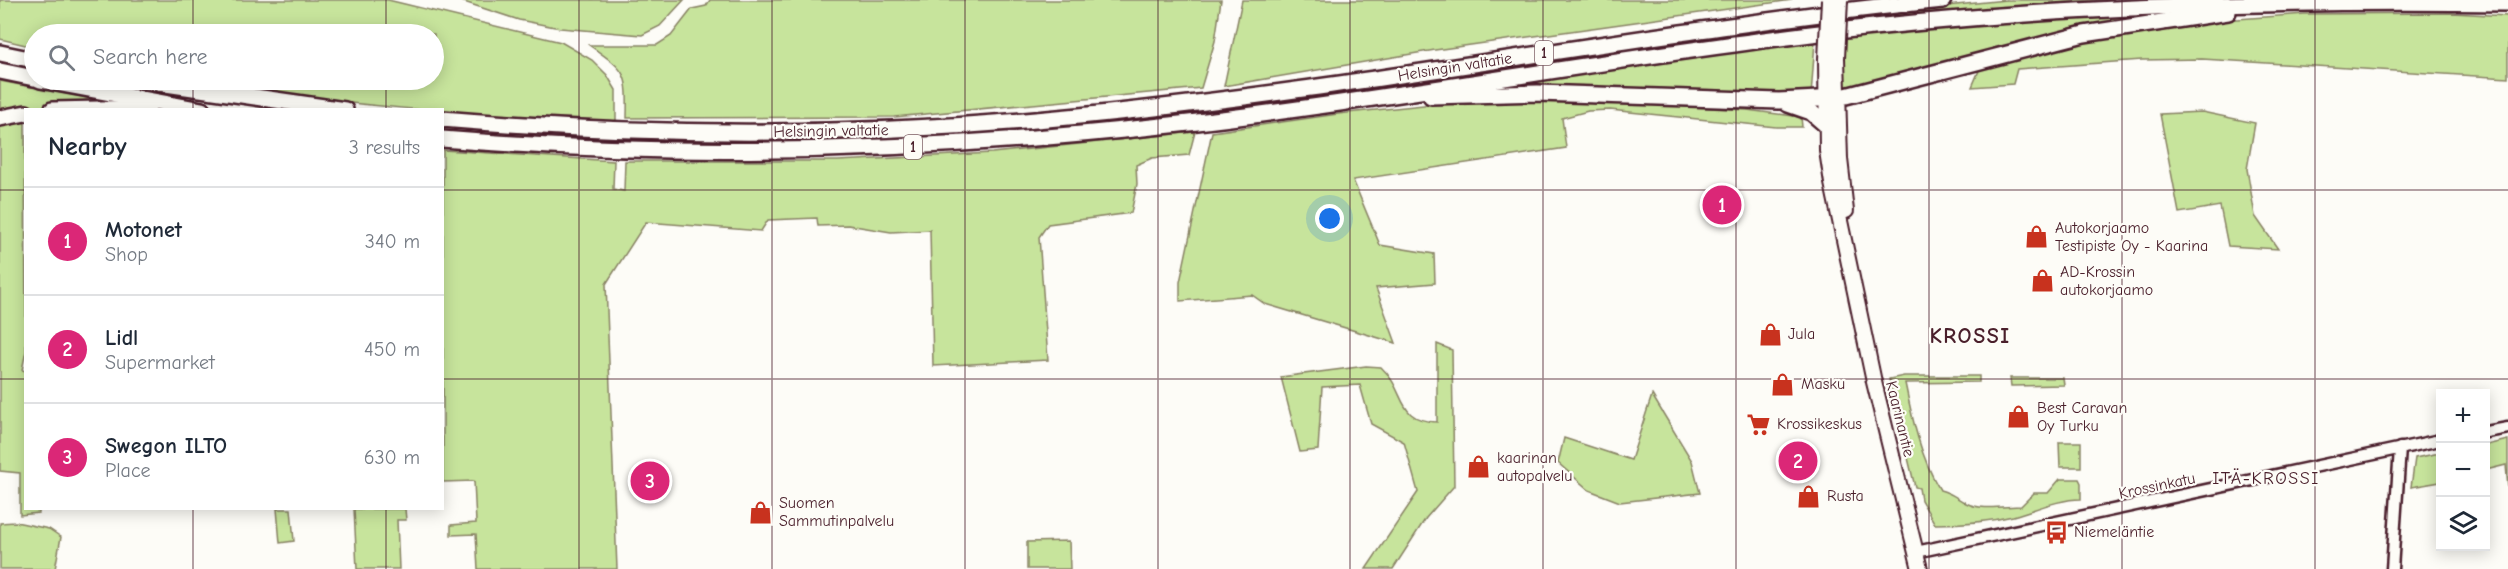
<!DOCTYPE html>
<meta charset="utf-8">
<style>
body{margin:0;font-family:"Comic Neue",sans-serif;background:#f6f6f7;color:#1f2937}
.controls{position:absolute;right:18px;bottom:18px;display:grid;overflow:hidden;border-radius:0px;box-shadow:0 3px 15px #0003}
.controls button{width:54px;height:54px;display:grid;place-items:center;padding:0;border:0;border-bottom:2px solid #e0e1e3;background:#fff;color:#1f2937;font:30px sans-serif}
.you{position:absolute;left:1330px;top:219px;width:21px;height:21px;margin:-15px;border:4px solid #fff;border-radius:50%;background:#1a73e8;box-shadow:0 0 0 9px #1a73e833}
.badge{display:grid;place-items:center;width:39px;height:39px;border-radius:50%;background:#db2777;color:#fff;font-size:20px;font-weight:700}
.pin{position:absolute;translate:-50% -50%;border:3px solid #fff;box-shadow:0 2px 6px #0006}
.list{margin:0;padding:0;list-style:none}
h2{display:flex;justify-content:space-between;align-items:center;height:78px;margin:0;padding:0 24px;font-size:26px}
h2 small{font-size:20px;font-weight:400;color:#747a83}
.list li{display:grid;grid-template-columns:39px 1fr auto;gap:18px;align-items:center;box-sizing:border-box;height:108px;padding:0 24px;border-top:2px solid #e0e1e3}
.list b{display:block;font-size:22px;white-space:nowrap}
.list p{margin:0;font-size:20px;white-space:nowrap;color:#747a83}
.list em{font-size:20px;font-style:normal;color:#747a83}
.icon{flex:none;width:33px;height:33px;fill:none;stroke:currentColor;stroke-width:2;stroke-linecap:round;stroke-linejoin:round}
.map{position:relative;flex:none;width:2508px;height:569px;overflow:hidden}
.search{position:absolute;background:#fff;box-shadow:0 3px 15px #0003;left:24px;top:24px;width:420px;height:66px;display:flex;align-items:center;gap:15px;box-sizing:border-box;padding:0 21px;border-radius:33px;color:#747a83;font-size:22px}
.panel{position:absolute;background:#fff;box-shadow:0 3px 15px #0003;left:24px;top:108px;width:420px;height:402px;border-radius:0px}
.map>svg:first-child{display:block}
</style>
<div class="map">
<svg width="2508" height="569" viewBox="0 0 2508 569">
<rect width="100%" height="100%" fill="#fdfcf7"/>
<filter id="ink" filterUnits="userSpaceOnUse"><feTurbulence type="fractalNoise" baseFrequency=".0167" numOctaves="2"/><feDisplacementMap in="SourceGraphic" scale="12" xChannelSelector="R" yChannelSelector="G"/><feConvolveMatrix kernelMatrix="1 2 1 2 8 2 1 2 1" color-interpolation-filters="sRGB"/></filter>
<g filter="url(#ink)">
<g fill="#c7e49c" stroke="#888264" stroke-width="1.5">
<path d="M0,0H388L561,42L592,60L607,75L616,90V122C474,115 332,106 191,80H434V34H34V47L0,39Z"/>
<path d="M458,0H684L660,26L642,35L560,28L519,20Z"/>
<path d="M710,0H1221L1215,41L1201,88L894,117L627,118C628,71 627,72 589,45H657L671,36L692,9L706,6Z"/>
<path d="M1242,0H1792L1435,50L1224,86Z"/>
<path d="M2006,0H2161L1999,9L1847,21V16Z"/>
<path d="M2170,13L1844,88L1845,38L1996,23Z"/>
<path d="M2452,13L2508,16V78L2202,59L2142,60L2017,69L2013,84L1972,87L1981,66L2060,45L2156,25L2305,14Z"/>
<path d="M1815,41L1811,96L1476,90Z"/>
<path d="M0,81L109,102L60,105L0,114Z"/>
<path d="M1471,100H1621L1673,106L1747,110L1801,117L1802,127H1776L1610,110L1588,111L1562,118L1566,148L1353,180L1380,245L1434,254L1435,283L1376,288L1396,343L1265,304L1252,295L1180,301V282L1212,132L1338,114Z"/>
<path d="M2202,112L2255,123L2247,169L2255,216L2278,249L2228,246L2220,206L2179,213L2160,114Z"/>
<path d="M25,119L26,351L22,370L26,371V508L39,509V513L20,515V473L0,471V126Z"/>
<path d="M1195,132L1189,155L1152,158L1136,165L1137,184L1131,213L1048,224L1039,237L1048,360L933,366L930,230L891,232L848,225L818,226L817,218L768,220L761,231L646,222L606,284L617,569H478L476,534L451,535V525L476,523L474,481L443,482V150L614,161L613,189L624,191L625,161H838L992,153Z"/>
<path d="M1437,344L1452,350L1454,486L1426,518L1393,569H1366L1418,492L1404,442L1371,424L1360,385L1322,387L1318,450L1300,452L1281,377L1366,366L1381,367C1407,391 1395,421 1437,422Z"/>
<path d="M1904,376H1979V382L1905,383C1912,418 1921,459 1940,490C1952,493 1956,498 1966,503C1981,511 2005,506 2021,506L2034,493H2048L2060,479H2079L2081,483V499C2059,499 2035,510 2013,516C1988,522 1961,524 1935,524L1921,500L1919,488L1915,487L1889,379Z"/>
<path d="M2010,378H2063L2064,385L2011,386Z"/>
<path d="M1652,395L1692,461L1700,493L1620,502L1589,490L1558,463L1564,438L1631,460Z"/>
<path d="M2508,440V489L2506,465L2486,470V445Z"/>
<path d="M2059,442H2081V467H2060Z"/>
<path d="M2440,453V482L2411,487L2415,458Z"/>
<path d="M277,509H291L294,541L280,543Z"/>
<path d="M354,509H405L406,520H397L399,569H357Z"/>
<path d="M16,522L49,529L61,537L55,569H0V523Z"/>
<path d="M1069,541L1070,569H1027V542Z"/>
</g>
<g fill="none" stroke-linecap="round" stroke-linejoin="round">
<defs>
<g id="minor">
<path d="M2486,432L2508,428"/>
<path d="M1916,552L2440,440"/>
<path d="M2392,569L2400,448"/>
</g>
<g id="major">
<path d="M1837,58L1840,159L1846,211"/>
<path d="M1826,59L1827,151L1832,183L1874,382L1920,569"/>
</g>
<g id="highway">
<path d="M0,53L34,60"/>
<path d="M0,71L34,78"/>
<path d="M40,80L202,110"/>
<path d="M138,80L345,110"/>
<path d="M1431,96L1538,93L1779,101L1838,98L2084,34L2228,12"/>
<path d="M1788,104L1811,112L1826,125"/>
<path d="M52,110L148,108"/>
<path d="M0,118L26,113"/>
<path d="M442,119C654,137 867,137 1079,116C1368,88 1654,29 1943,0"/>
<path d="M442,139C686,159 928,152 1171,125C1385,101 1597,60 1811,34C2042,6 2275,0 2508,3"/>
</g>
</defs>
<use href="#minor" stroke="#4a1f2b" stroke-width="15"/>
<use href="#major" stroke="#4a1f2b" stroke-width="18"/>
<use href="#highway" stroke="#4a1f2b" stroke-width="20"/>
<use href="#minor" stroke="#fdfcf7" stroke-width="10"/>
<use href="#major" stroke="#fdfcf7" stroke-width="14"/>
<use href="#highway" stroke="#fdfcf7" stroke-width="15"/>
<defs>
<g id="major-bridge">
<path d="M1837,58L1840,0"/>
<path d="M1826,59L1829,0"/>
</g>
</defs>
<use href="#major-bridge" stroke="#4a1f2b" stroke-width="18" stroke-linecap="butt"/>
<use href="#major-bridge" stroke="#fdfcf7" stroke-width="14"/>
</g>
</g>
<path fill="none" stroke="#4a1f2b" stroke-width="1.5" stroke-opacity="0.55" d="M193,0V34M386,0V34M579,0V569M772,0V569M965,0V569M1158,0V569M1350,0V569M1543,0V569M1736,0V569M1929,0V569M2122,0V569M2315,0V569M193,80V110M386,80V110M0,190H26M442,190H2508M0,379H26M442,379H2508M193,508V569M386,508V569"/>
<defs>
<symbol id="shop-bare" viewBox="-9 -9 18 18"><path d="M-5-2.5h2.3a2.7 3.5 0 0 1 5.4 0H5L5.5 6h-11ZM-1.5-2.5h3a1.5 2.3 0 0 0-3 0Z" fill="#c8321e" stroke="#fdfcf7" stroke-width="2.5" paint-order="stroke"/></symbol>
<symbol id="supermarket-bare" viewBox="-9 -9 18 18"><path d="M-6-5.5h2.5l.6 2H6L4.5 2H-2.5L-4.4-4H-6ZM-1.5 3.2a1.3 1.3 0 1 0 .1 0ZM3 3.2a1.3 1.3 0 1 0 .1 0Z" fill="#c8321e" stroke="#fdfcf7" stroke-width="2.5" paint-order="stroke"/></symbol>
<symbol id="bus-bare" viewBox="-9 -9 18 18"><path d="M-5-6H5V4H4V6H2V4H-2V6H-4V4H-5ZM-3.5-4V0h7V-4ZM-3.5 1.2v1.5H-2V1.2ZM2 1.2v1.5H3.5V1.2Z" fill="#c8321e" stroke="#fdfcf7" stroke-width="2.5" paint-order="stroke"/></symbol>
</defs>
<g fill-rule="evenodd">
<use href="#shop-bare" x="2020" y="220" width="33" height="33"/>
<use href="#shop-bare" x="2026" y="264" width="33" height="33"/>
<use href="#shop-bare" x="1754" y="318" width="33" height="33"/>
<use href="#shop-bare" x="1766" y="368" width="33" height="33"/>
<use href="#shop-bare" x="2002" y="400" width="33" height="33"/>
<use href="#supermarket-bare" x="1742" y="408" width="33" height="33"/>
<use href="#shop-bare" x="1462" y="450" width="33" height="33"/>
<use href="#shop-bare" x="1792" y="480" width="33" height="33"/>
<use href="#shop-bare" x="744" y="496" width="33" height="33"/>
<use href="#bus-bare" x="2040" y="516" width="33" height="33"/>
</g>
<g text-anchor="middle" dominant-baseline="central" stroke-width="4.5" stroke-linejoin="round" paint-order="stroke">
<g fill="#fdfcf7" stroke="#806168" stroke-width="1.5">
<rect x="1535" y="41" width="18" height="24" rx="4.5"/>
<rect x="904" y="135" width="18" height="24" rx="4.5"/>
</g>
<g font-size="15" font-weight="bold" fill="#4a1f2b">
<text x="1544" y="53">1</text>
<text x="913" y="147">1</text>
</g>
<g font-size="16" fill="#4a1f2b" stroke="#fdfcf7">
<text transform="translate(1455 67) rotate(-9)">Helsingin valtatie</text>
<text transform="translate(831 131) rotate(-1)">Helsingin valtatie</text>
<text transform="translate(1900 419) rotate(76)">Kaarinantie</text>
<text transform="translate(2157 486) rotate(-12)">Krossinkatu</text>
</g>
<g font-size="16" fill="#4a1f2b" stroke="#fdfcf7" text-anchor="start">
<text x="2055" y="228">Autokorjaamo<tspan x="2055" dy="18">Testipiste Oy - Kaarina</tspan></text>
<text x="2060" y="272">AD-Krossin<tspan x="2060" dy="18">autokorjaamo</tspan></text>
<text x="1788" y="334">Jula</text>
<text x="1801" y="384">Masku</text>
<text x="2037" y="408">Best Caravan<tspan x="2037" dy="18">Oy Turku</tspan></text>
<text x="1777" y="424">Krossikeskus</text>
<text x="1497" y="458">kaarinan<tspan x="1497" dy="18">autopalvelu</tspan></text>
<text x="1827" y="496">Rusta</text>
<text x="779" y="503">Suomen<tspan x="779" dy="18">Sammutinpalvelu</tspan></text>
<text x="2074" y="532">Niemeläntie</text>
</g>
<g font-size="18" letter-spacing="1.5" fill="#4a1f2b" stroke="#fdfcf7">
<text x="2266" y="478">ITÄ-KROSSI</text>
</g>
<g font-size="22" font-weight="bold" letter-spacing="1.5" fill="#4a1f2b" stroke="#fdfcf7">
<text x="1970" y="336">KROSSI</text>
</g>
</g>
</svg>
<div class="controls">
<button>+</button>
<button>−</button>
<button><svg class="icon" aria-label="layers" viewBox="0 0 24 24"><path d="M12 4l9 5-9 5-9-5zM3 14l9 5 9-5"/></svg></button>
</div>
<div class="you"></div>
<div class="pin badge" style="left:1722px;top:205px">1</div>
<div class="pin badge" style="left:1798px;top:461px">2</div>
<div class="pin badge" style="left:650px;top:481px">3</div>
<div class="search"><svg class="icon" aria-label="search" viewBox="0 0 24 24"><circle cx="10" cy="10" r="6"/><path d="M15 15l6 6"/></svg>Search here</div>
<section class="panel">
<h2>Nearby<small>3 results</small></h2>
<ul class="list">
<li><span class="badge">1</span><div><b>Motonet</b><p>Shop</p></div><em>340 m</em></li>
<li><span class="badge">2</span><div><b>Lidl</b><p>Supermarket</p></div><em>450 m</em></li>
<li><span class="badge">3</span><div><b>Swegon ILTO</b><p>Place</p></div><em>630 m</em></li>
</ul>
</section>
</div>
